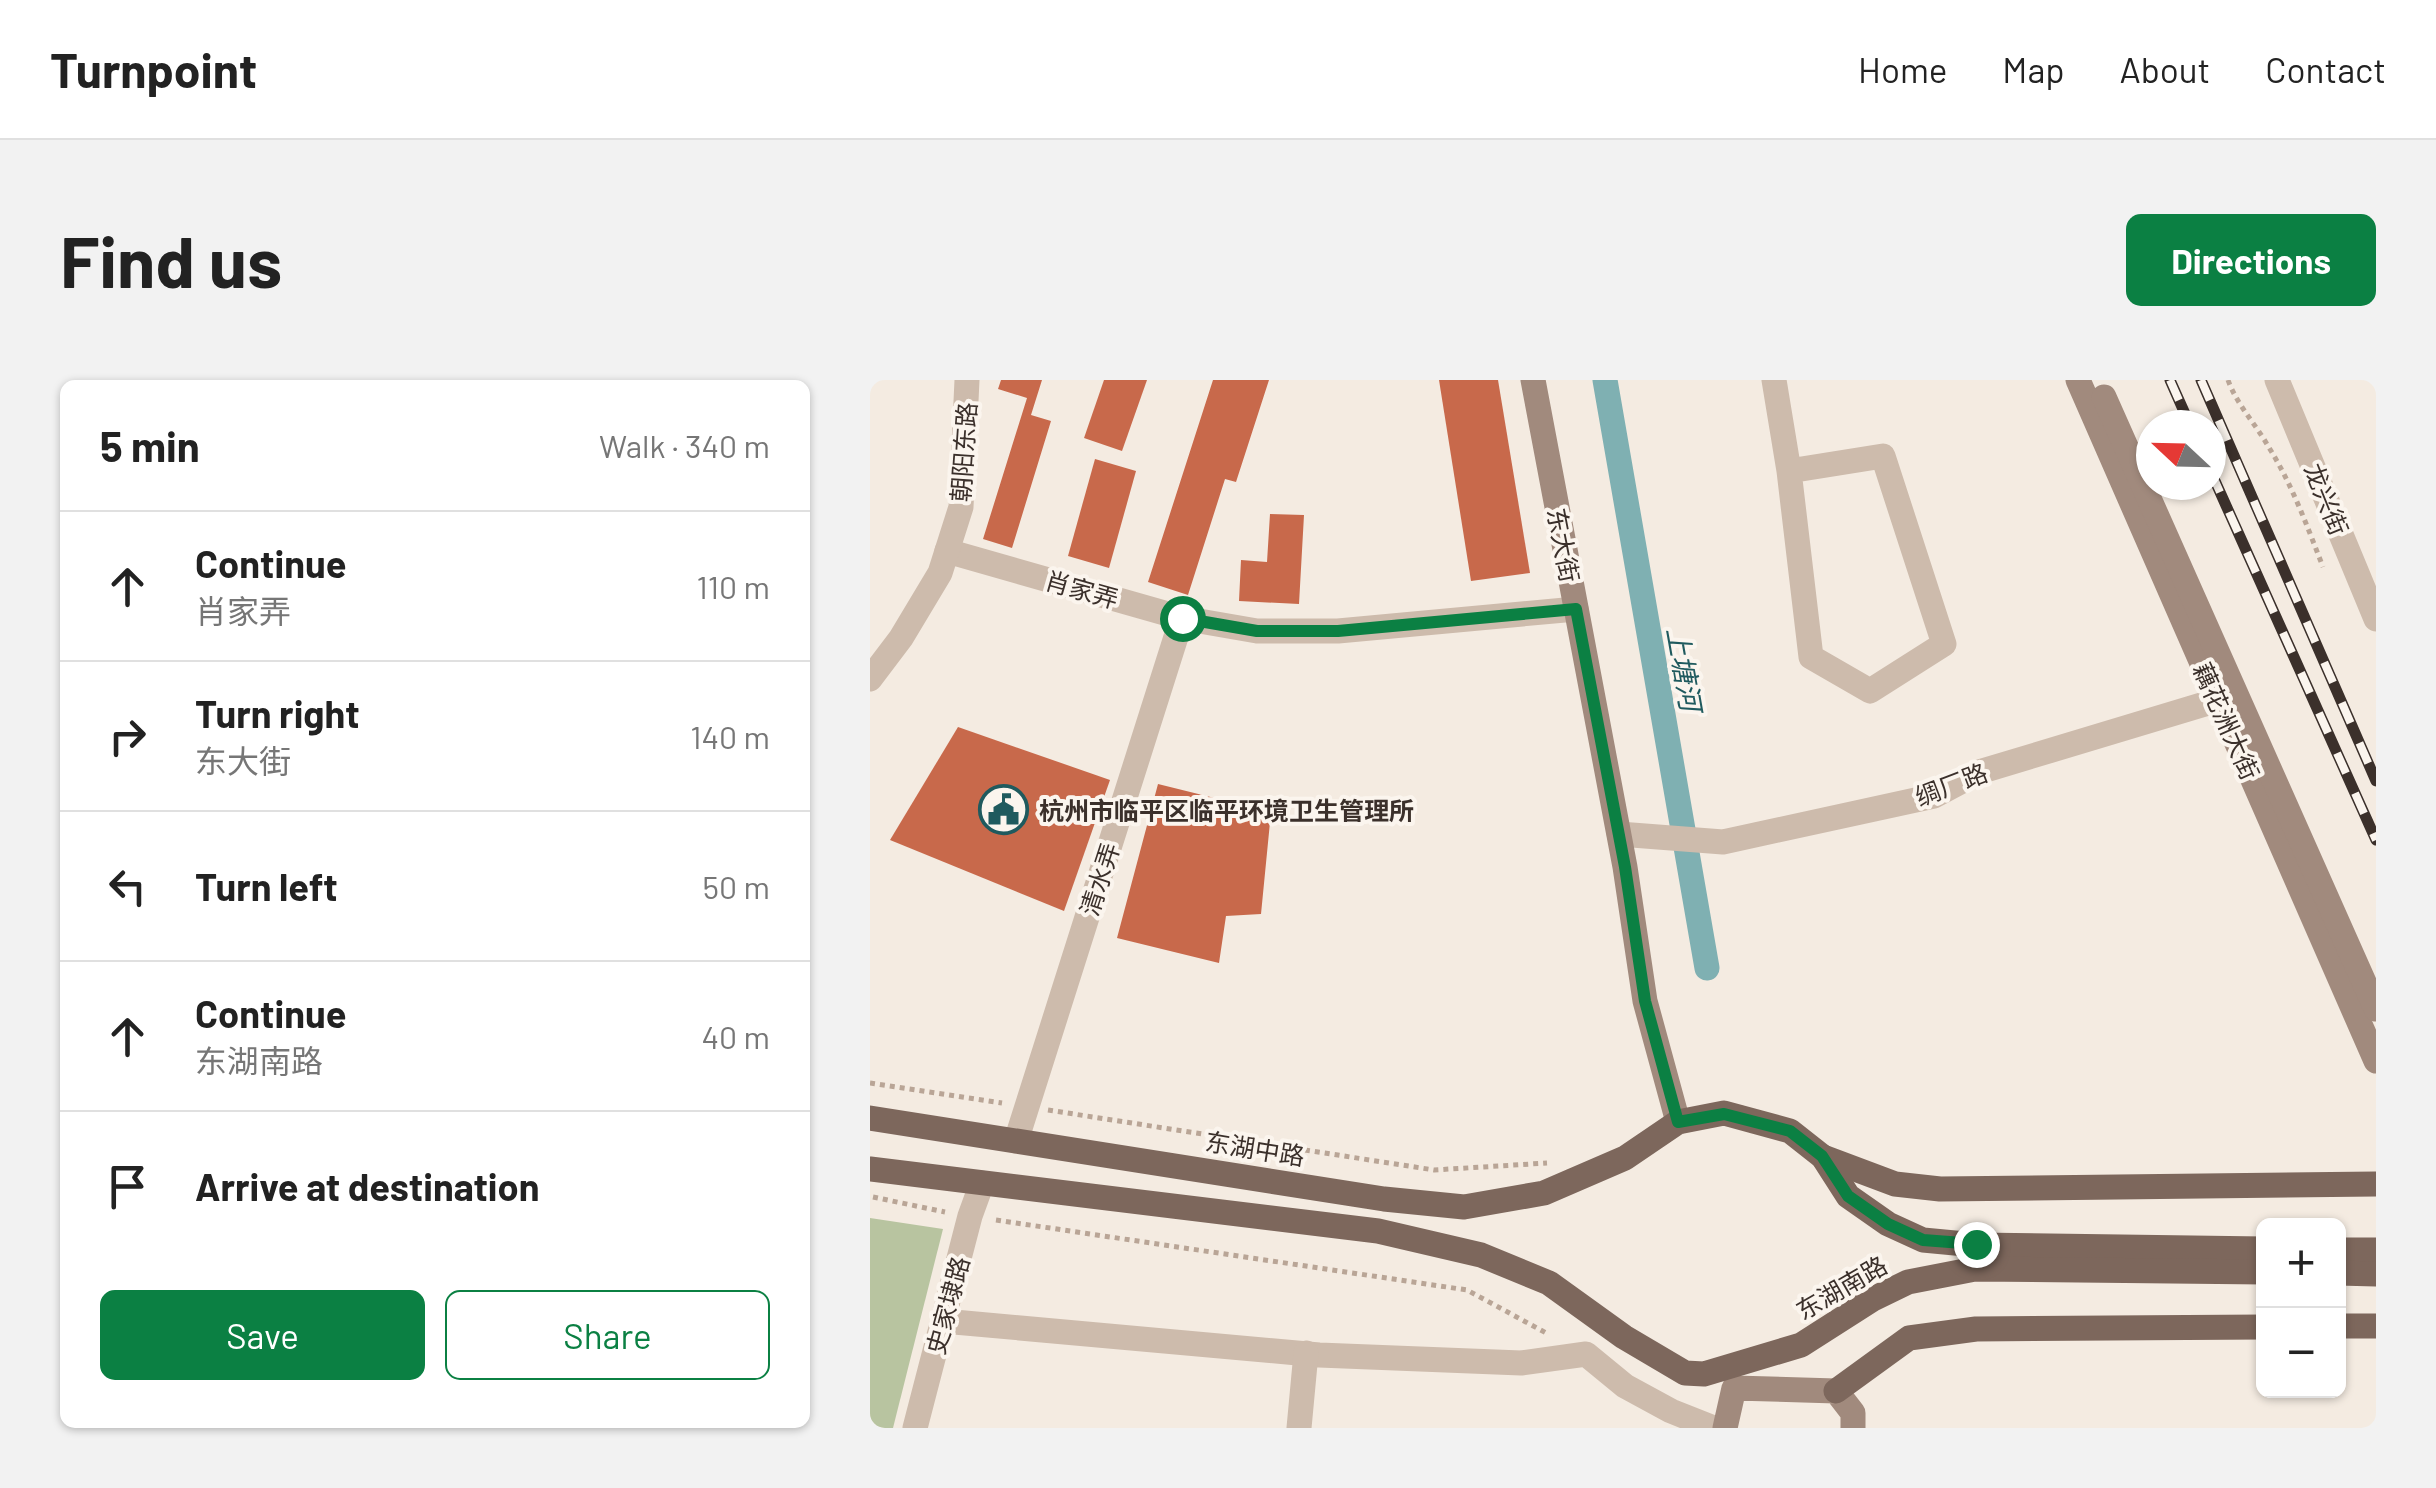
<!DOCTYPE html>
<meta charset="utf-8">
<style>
body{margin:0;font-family:Barlow,"Noto Sans SC",sans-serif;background:#f2f2f2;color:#222}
.controls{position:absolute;right:30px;bottom:30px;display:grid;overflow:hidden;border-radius:15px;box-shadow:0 2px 8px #0004}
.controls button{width:90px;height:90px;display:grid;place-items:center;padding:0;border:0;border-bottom:2px solid #e0e0e0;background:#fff;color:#222;font:50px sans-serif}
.compass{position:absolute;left:1266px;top:30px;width:90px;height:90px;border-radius:50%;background:#fff;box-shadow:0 2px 8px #0004;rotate:292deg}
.stop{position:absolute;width:30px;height:30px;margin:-22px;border:8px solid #0b8043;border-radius:50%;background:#fff}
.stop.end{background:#0b8043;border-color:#fff;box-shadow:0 2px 10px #0008}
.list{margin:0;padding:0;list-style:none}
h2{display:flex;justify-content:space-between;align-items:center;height:130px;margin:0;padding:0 40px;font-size:42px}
h2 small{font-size:32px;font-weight:400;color:#767676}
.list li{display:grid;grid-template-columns:65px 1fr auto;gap:30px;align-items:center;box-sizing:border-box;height:150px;padding:0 40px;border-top:2px solid #e0e0e0}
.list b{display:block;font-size:38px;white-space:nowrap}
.list p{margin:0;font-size:32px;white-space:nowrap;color:#767676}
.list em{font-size:32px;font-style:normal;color:#767676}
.actions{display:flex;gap:20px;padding:30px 40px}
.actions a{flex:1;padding:22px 0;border:2px solid #0b8043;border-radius:15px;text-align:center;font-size:35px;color:#0b8043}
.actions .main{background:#0b8043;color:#fff}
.icon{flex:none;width:55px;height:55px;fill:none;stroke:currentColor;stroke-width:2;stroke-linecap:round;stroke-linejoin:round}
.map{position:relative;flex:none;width:1506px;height:1048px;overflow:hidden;border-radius:15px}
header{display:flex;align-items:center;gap:60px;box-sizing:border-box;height:140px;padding:0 50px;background:#fff;border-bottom:2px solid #e0e0e0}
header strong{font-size:48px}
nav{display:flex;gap:55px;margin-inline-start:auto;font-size:35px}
.intro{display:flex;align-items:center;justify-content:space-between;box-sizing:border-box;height:240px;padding:0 60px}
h1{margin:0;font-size:70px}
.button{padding:25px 45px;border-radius:15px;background:#0b8043;color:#fff;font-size:35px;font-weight:700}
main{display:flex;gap:60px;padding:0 60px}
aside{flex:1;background:#fff;border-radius:15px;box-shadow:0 2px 8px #0004}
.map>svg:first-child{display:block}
</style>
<header>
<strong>Turnpoint</strong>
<nav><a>Home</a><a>Map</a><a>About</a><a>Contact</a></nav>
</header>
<div class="intro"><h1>Find us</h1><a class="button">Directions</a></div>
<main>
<aside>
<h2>5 min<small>Walk · 340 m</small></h2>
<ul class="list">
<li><svg class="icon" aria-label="ahead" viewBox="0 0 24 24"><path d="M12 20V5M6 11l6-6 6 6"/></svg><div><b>Continue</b><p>肖家弄</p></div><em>110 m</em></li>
<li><svg class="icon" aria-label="right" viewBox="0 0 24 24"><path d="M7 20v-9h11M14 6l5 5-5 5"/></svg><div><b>Turn right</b><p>东大街</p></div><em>140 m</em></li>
<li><svg class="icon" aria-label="left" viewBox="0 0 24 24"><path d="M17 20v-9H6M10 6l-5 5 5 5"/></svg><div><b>Turn left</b></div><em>50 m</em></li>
<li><svg class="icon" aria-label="ahead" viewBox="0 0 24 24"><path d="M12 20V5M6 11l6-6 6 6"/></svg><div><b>Continue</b><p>东湖南路</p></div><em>40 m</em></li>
<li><svg class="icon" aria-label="arrive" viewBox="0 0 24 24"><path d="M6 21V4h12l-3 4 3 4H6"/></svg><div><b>Arrive at destination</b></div></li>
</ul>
<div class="actions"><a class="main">Save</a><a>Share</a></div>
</aside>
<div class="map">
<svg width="1506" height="1048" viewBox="0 0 1506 1048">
<rect width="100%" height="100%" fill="#f4ebe1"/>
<path fill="#b8c4a0" d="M0,838L73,849L23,1048H0Z"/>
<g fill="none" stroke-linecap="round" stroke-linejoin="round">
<path stroke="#7fb0b2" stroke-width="25" d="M735,0L837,588"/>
</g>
<g fill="#c8694b">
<path d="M131,0H172L161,35L181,41L142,168L113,159L157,18L128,9Z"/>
<path d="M234,0H277L252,71L214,58Z"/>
<path d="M343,0H399L366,102L355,99L318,215L278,202Z"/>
<path d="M569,0H628L660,193L601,201Z"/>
<path d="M225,79L266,91L239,188L198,176Z"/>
<path d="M400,134L434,135L429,224L369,221L371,180L397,182Z"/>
<path d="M88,347L240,400L194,531L20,460Z"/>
<path d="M288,404L401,432L391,534L356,536L349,583L247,558Z"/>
</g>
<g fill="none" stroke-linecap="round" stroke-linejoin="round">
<g stroke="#b9a596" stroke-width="5" stroke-dasharray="5 5" stroke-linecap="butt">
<path d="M1358,0C1367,25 1385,43 1398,66C1422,104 1437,146 1453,187"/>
<path d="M0,703L132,723"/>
<path d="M178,730L564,790L677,783"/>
<path d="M3,817L75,832"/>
<path d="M126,840L597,910L678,954"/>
</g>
<g stroke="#cdbbac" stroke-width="25">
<path d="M904,0L919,91L941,277L1000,311L1074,264L1013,76L919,91"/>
<path d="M1407,0L1506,239"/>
<path d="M77,171L312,238L387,251H468L706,229"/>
<path d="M0,299L31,258L70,193L91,127L97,0"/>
<path d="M749,454L853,462L1064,416L1109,392L1348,320"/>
<path d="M146,761L312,238"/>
<path d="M73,941L449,975L651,983L716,974L755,1006L801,1031L844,1048"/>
<path d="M45,1048L100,836L112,803"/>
<path d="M429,1048L436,973"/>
</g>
<g stroke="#a18a7d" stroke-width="25">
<path d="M663,0L755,487L775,621L808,742"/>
<path d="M1208,0L1506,681"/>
<path d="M1234,17L1506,629"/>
<path d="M855,1048L864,1008L966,1011L983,1033V1048"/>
</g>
<g stroke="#7d675c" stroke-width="25">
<path d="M0,738L514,819L594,827L674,813L755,778L808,742L854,733L920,751L953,777L978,816L1018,844L1053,860L1106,865L1394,869"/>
<path d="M953,777L1025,804L1070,809L1506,804"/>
<path d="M0,789L508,851L611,875L679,903L754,957L815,993L834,994L931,965L1003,919L1038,902L1105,889L1394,892"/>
<path d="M1468,870H1506"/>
<path d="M1468,893L1506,894"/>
<path d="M1468,946H1506"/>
<path d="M966,1011L1039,958L1106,949L1394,947"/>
</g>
<defs>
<g id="rail">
<path d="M1300,0L1320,45"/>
<path d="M1331,0L1506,401"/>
<path d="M1341,92L1506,460"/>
</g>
</defs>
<use href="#rail" stroke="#3b302b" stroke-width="11"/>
<use href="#rail" stroke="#fbf5ee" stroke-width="8" stroke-dasharray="22" stroke-linecap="butt"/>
</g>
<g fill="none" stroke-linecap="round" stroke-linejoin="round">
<path stroke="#0b8043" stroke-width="12" d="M312,238L387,251H468L706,229L755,487L775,621L808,742L854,734L920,751L952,776L978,816L1018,844L1053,860L1106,864"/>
</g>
<defs>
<symbol id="civic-ring" viewBox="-11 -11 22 22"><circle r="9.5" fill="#fbf5ee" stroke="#1f5a5e" stroke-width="1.5"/><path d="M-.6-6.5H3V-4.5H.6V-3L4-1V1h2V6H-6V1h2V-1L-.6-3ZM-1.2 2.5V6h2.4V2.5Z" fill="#1f5a5e"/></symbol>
</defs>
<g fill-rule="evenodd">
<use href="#civic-ring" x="106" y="402" width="55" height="55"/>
</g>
<g text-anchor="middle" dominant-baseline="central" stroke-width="8" stroke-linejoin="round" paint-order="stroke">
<g font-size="25" fill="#3b302b" stroke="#fbf5ee">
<text transform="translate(93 72) rotate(-86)">朝阳东路</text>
<text transform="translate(1457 119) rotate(68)">龙兴街</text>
<text transform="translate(694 165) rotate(79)">东大街</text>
<text transform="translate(212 209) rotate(16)">肖家弄</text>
<text transform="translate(1357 341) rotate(66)">藕花洲大街</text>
<text transform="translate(1081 404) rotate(-21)">绸厂路</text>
<text transform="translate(229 499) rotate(-72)">清水弄</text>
<text transform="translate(385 768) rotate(9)">东湖中路</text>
<text transform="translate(971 907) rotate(-30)">东湖南路</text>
<text transform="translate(77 925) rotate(-75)">史家埭路</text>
</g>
<g font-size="25" font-weight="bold" fill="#3b302b" stroke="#fbf5ee" text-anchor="start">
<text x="169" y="430">杭州市临平区临平环境卫生管理所</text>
</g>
<g font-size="28" font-style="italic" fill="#1f5a5e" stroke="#fbf5ee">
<text transform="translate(815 289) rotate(80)">上塘河</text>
</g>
</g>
</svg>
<div class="controls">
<button>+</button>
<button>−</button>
</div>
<svg class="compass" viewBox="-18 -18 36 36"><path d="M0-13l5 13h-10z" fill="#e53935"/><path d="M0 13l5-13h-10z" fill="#767676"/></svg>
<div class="stop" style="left:312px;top:238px"></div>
<div class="stop end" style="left:1106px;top:864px"></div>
</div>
</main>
